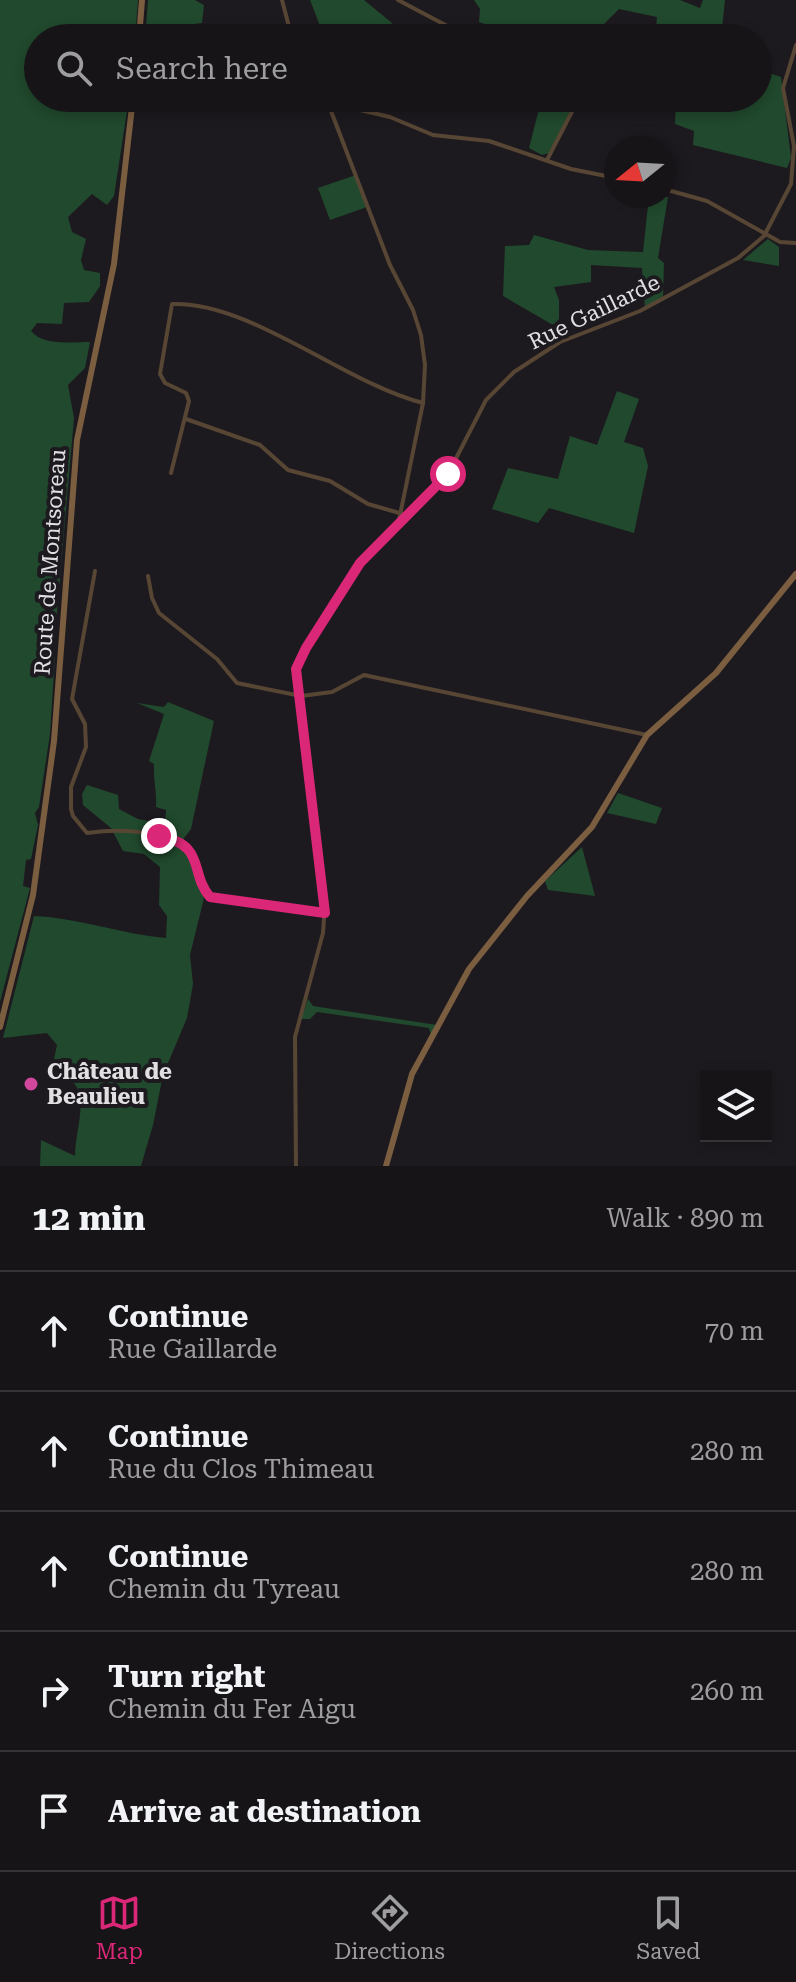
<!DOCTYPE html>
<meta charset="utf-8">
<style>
body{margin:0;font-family:"Roboto Serif",serif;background:#232124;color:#f1f3f6}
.controls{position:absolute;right:24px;bottom:24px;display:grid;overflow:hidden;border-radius:0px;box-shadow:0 4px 12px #0003}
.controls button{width:72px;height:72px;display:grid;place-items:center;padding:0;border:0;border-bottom:2px solid #353336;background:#161417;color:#f1f3f6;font:40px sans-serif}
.compass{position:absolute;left:604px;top:136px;width:72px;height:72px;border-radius:50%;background:#161417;box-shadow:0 4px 12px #0003;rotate:252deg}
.stop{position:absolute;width:24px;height:24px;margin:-18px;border:6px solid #db2777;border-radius:50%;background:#fff}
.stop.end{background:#db2777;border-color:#fff;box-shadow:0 2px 8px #0008}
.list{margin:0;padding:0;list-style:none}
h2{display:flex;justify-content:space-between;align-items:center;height:104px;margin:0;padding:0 32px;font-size:34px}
h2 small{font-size:26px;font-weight:400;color:#9e9ea1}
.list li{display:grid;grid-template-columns:52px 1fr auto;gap:24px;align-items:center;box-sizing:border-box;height:120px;padding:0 32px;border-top:2px solid #353336}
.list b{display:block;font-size:30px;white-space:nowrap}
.list p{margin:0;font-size:26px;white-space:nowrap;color:#9e9ea1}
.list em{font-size:26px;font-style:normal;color:#9e9ea1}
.icon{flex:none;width:44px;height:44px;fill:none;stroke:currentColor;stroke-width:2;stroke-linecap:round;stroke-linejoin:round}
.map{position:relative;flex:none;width:796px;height:1166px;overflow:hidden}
.search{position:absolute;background:#161417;box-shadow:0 4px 12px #0003;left:24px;right:24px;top:24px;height:88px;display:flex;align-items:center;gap:20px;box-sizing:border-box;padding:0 28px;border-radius:44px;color:#9e9ea1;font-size:30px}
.sheet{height:704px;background:#161417}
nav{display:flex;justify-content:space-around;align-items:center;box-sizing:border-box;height:112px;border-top:2px solid #353336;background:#161417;font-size:22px;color:#9e9ea1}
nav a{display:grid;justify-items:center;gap:4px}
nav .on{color:#db2777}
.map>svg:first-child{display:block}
</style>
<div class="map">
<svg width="796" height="1166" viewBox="0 0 796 1166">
<rect width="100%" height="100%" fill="#1d1a1f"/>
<g fill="#20492d">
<path d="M0,0H138L135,38H38V98H129L114,196L107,205L92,194L68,217L72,232L86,239L81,260L84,270L100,273V286L89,302L64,303L62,324L37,323L31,331C43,346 73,342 90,342L85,368L68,385L74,418L55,635H42L41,654L55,655L50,734L39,807L35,813L38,825L31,859L26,860L23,886L30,888L0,1002Z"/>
<path d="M148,0H195L204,5L202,23L186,25V38H168L146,27Z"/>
<path d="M310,0H364L392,23L390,32L401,30L405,38L354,35L337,38L320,26Z"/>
<path d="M474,0H680L700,8L703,0H725L721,38H655L657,17L619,9L601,27C583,26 570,35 553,38C527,42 503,30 479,22L480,9Z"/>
<path d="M758,69L781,77L791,158L787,168L693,145L694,131L675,124L676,98H758Z"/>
<path d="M532,98H577L549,153L542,155L529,148L541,101Z"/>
<path d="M356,175L367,207L330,220L318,188Z"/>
<path d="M649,196L668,197L658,258L664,263L663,296L645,309L642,268L591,265V282L554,287L559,300V319L553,325L503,296L505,246L529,245L534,235L588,250L643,252Z"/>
<path d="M768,239L779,247V266L743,260Z"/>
<path d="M617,391L639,399L624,442L643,448L648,466L634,533L549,508L538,523L492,509L508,468L558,479L570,436L597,445Z"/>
<path d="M168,702L214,721L191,829L181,842L197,872L204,898L190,955L193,984L187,1018L163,1075L153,1125L141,1166H40L41,1140L75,1156C75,1123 98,1079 51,1073L57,1045L47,1033L3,1038L34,916C79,918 121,934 166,938L167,916L159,905L160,867L144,854L123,851L111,828L83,805L82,794L87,785L118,795L119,809L138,819L165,824L166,810L156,807C157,791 153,780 154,764L149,761L164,714L137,703L164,707Z"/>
<path d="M618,793L662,808L656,824L607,813Z"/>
<path d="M582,847L595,896L548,890L545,881Z"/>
<path d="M308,999L313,1006L437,1025L431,1035L429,1028L317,1012L310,1019H301Z"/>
</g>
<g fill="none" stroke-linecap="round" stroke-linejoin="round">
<g stroke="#584634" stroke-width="4">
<path d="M282,0L292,38"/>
<path d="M398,0L470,38"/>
<path d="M309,98L390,117L433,135L489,141L571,169L616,178"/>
<path d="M547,160L579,98"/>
<path d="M664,189L707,201L780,242L796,243"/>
<path d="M186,419L260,445L288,470L330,481L368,504L410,516L448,474L486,400L514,372L560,342L640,311L738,258L764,236L791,184L794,146L783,88L796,45"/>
<path d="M171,473L189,401L186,393L165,383L160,374L172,304C250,301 344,383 423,403"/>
<path d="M398,528L410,516"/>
<path d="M95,571L72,699L85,724L86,747L71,787V809L73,816L87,833C117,829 174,828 194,856C202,869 200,886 210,897L325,913"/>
<path d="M148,576L152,598L159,613L217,659L237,683L301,696L332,692L364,675L647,735"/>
<path d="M296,1166L295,1037L323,933L325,904L296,669L355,569L398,525L423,403L425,365L421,335L413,310L390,265L326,98"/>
</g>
<g stroke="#7b5d40" stroke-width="6">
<path d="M139,38L142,0"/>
<path d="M0,1027L33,895L54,741L77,440L114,264L133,98"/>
<path d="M386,1166L412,1074L469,969L527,896L592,827L647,735L716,673L796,574"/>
</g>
</g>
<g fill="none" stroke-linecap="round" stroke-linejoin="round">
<path stroke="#db2777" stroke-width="10" d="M159,836C207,845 189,873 210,897L325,913L296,669L306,648L360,563L448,474"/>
</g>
<circle fill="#d1479c" stroke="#1d1a1f" stroke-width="3" cx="31" cy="1084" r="8"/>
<g text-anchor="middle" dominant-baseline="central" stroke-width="8" stroke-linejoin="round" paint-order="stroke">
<g font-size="22" fill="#e1dfe2" stroke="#1d1a1f">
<text transform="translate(594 312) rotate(-26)">Rue Gaillarde</text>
<text transform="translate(50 562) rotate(-86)">Route de Montsoreau</text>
</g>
<g font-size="22" font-weight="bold" fill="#e1dfe2" stroke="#1d1a1f" text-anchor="start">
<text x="47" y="1071">Château de<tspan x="47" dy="25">Beaulieu</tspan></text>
</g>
</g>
</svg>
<div class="controls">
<button><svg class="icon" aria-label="layers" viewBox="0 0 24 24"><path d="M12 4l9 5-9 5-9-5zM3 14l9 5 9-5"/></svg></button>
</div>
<svg class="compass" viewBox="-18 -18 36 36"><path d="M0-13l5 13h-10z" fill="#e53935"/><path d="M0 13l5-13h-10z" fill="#9e9ea1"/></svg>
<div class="stop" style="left:448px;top:474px"></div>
<div class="stop end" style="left:159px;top:836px"></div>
<div class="search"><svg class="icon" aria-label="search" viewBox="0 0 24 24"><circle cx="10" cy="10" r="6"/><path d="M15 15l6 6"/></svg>Search here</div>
</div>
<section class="sheet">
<h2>12 min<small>Walk · 890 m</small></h2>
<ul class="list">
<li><svg class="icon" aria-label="ahead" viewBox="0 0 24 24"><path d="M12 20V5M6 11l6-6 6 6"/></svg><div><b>Continue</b><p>Rue Gaillarde</p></div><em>70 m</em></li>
<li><svg class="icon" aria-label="ahead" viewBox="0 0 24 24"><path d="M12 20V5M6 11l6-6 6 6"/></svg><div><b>Continue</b><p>Rue du Clos Thimeau</p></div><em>280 m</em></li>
<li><svg class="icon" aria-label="ahead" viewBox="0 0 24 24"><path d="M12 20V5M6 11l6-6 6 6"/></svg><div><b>Continue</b><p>Chemin du Tyreau</p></div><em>280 m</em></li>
<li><svg class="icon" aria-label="right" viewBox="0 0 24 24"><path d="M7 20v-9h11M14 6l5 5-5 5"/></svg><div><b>Turn right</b><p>Chemin du Fer Aigu</p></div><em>260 m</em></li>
<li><svg class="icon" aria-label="arrive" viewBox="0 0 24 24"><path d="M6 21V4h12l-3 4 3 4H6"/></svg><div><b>Arrive at destination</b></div></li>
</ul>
</section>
<nav>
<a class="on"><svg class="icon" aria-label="map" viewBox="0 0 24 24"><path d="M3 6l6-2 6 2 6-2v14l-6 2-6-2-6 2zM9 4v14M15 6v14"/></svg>Map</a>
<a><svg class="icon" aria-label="directions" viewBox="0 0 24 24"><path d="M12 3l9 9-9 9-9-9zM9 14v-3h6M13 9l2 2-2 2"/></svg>Directions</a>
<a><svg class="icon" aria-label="saved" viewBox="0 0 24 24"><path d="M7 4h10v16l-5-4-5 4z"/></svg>Saved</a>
</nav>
